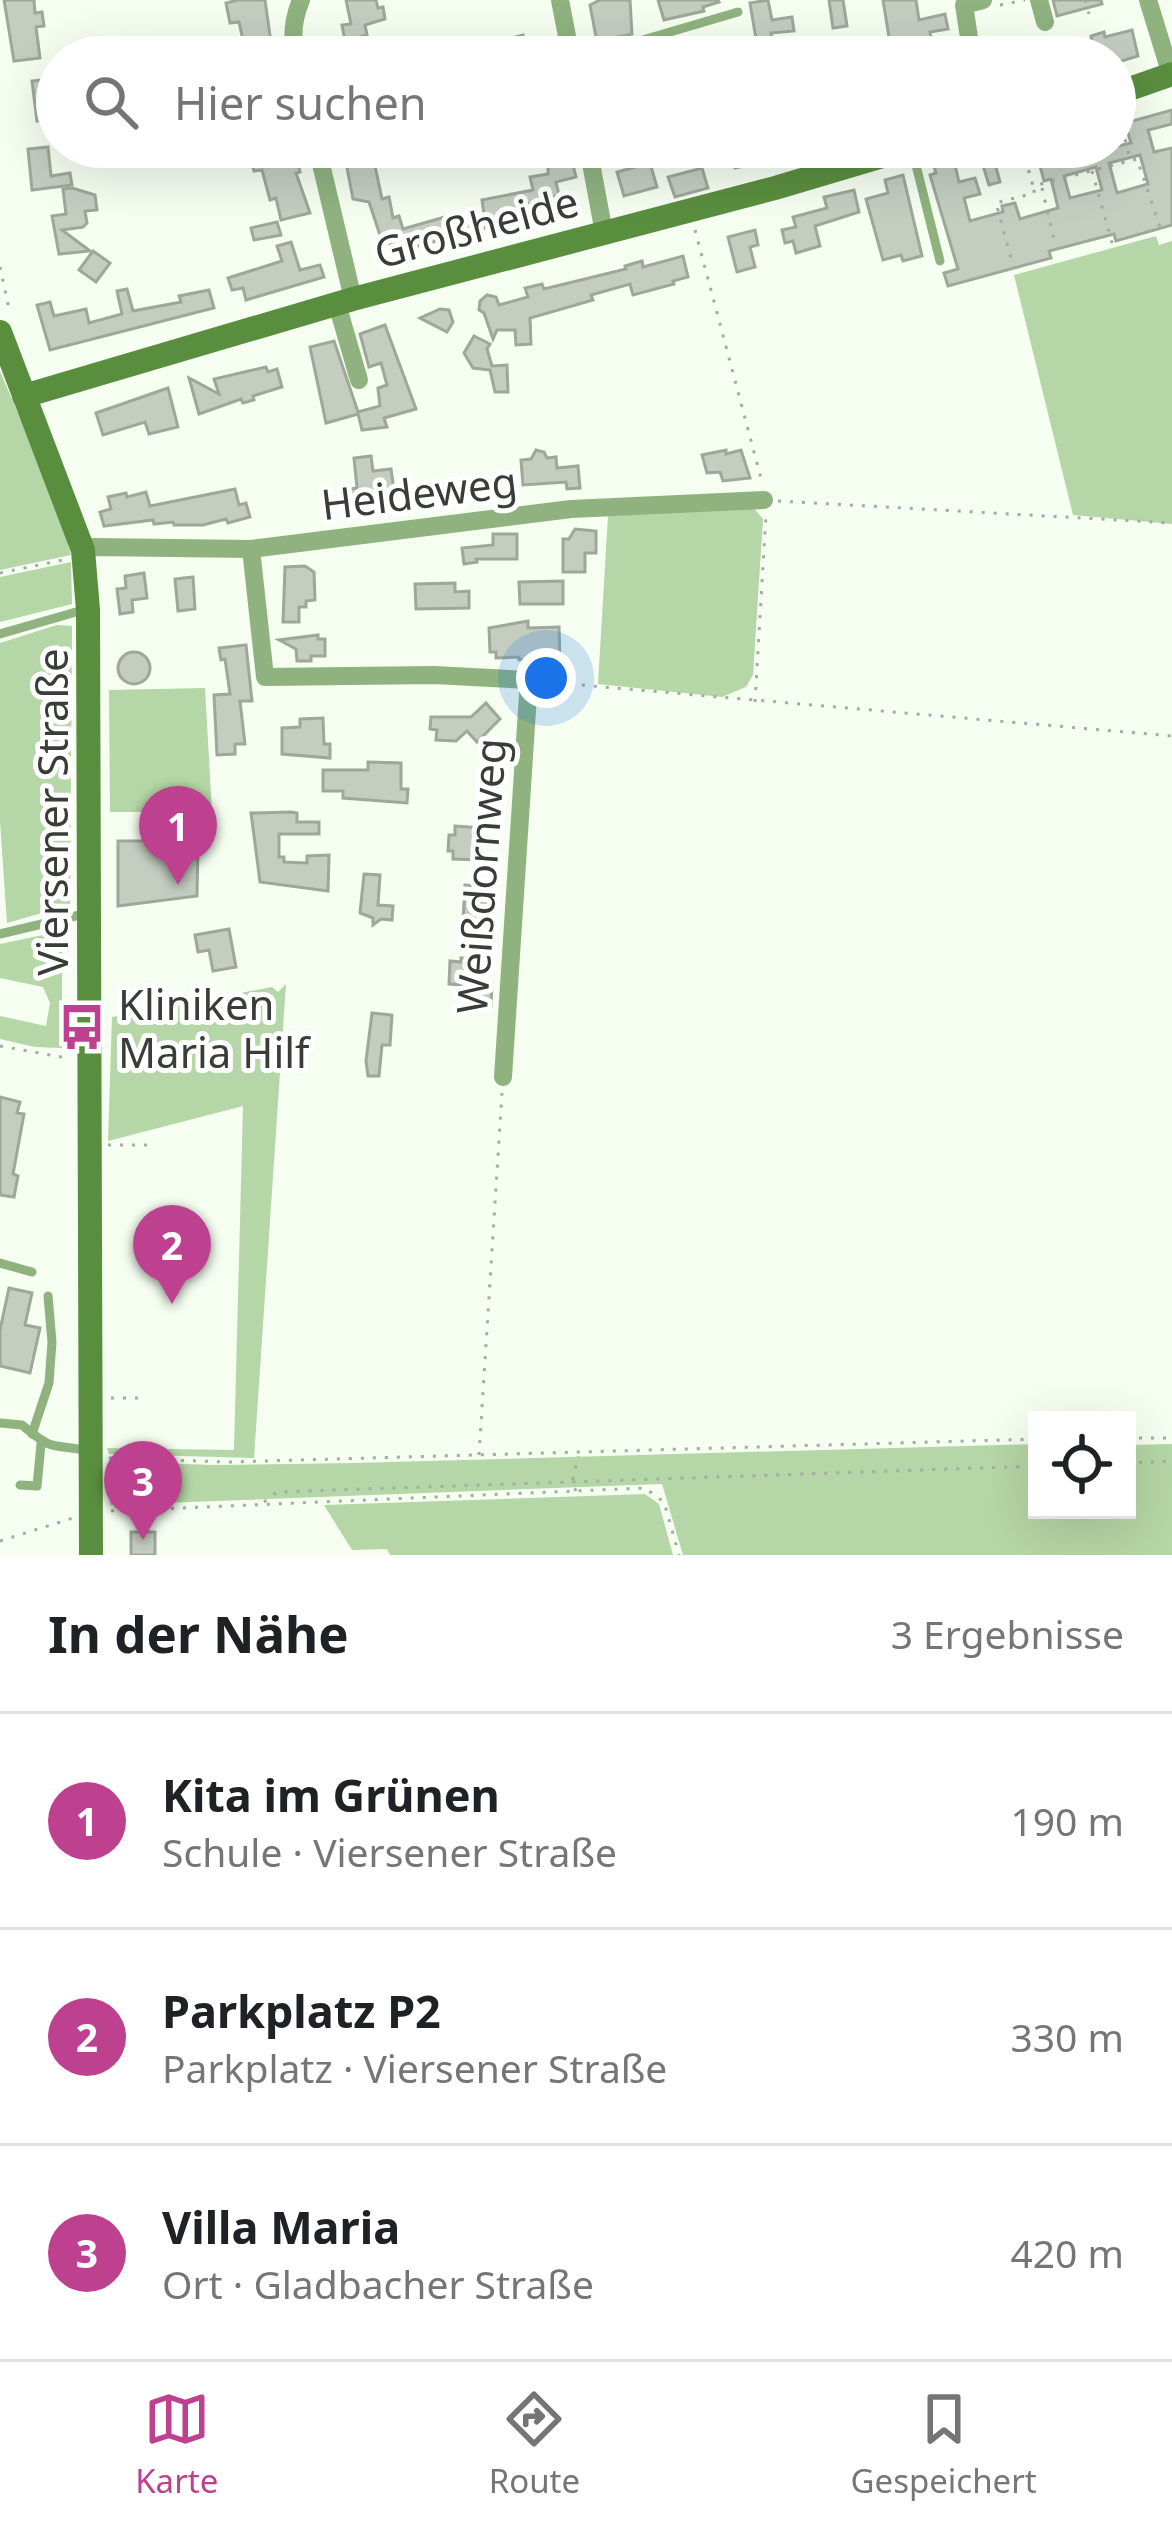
<!DOCTYPE html>
<html lang="de">
<meta charset="utf-8">
<style>
body{margin:0;font-family:"Noto Sans",sans-serif;background:#f2f2f2;color:#202124}
.controls{position:absolute;right:36px;bottom:36px;display:grid;overflow:hidden;border-radius:0px;box-shadow:0 12px 48px #0002}
.controls button{width:108px;height:108px;display:grid;place-items:center;padding:0;border:0;border-bottom:3px solid #e0e0e0;background:#fff;color:#202124;font:60px sans-serif}
.you{position:absolute;left:546px;top:678px;width:42px;height:42px;margin:-30px;border:9px solid #fff;border-radius:50%;background:#1a73e8;box-shadow:0 0 0 18px #1a73e833}
.badge{display:grid;place-items:center;width:78px;height:78px;border-radius:50%;background:#be418f;color:#fff;font-size:39px;font-weight:700}
.pin{position:absolute;translate:-50% -99px;filter:drop-shadow(0 3px 6px #0008)}
.pin::after{content:'';position:absolute;top:63px;width:42px;height:36px;background:inherit;clip-path:polygon(0 0,100% 0,50% 100%)}
.list{margin:0;padding:0;list-style:none}
h2{display:flex;justify-content:space-between;align-items:center;height:156px;margin:0;padding:0 48px;font-size:51px}
h2 small{font-size:39px;font-weight:400;color:#757577}
.list li{display:grid;grid-template-columns:78px 1fr auto;gap:36px;align-items:center;box-sizing:border-box;height:216px;padding:0 48px;border-top:3px solid #e0e0e0}
.list b{display:block;font-size:45px;white-space:nowrap}
.list p{margin:0;font-size:39px;white-space:nowrap;color:#757577}
.list em{font-size:39px;font-style:normal;color:#757577}
.icon{flex:none;width:66px;height:66px;fill:none;stroke:currentColor;stroke-width:2;stroke-linecap:round;stroke-linejoin:round}
.map{position:relative;flex:none;width:1172px;height:1555px;overflow:hidden}
.search{position:absolute;background:#fff;box-shadow:0 12px 48px #0002;left:36px;right:36px;top:36px;height:132px;display:flex;align-items:center;gap:30px;box-sizing:border-box;padding:0 42px;border-radius:66px;color:#757577;font-size:45px}
.sheet{height:804px;background:#fff}
nav{display:flex;justify-content:space-around;align-items:center;box-sizing:border-box;height:168px;border-top:3px solid #e0e0e0;background:#fff;font-size:33px;color:#757577}
nav a{display:grid;justify-items:center;gap:6px}
nav .on{color:#be418f}
.map>svg:first-child{display:block}
</style>
<div class="map">
<svg width="1172" height="1555" viewBox="0 0 1172 1555">
<rect width="100%" height="100%" fill="#f5fef1"/>
<g fill="#b5d6a6">
<path d="M1156,236L1159,245L1172,241V524L1073,515L1014,275Z"/>
<path d="M0,371L61,515L71,555L0,570Z"/>
<path d="M753,507L763,519L753,675L746,687L722,697L598,684L608,516Z"/>
<path d="M71,562L72,604L0,622V577Z"/>
<path d="M57,625L72,626L70,905L7,923L0,821V643Z"/>
<path d="M205,688L212,812H110L109,690Z"/>
<path d="M62,931V1048L35,1047L0,1039V1016L46,1026L50,1003L43,987L0,978V944Z"/>
<path d="M286,984L254,1458L109,1454L107,1448L234,1450L243,1106L108,1141L112,1017L272,987L278,992Z"/>
<path d="M1037,1444V1510H1127V1445L1172,1444V1555H683L662,1484L110,1505L109,1461L213,1465L355,1463Z"/>
<path d="M645,1494L659,1504L673,1555H390L387,1549L352,1550L324,1505Z"/>
</g>
<g fill="none" stroke-linecap="round" stroke-linejoin="round">
<path stroke="#a1d786" stroke-width="4.5" d="M925,157L956,148"/>
</g>
<g fill="#c4cdc0" stroke="#9ea79a" stroke-width="3" fill-rule="evenodd">
<path d="M4,0H34L35,13L42,12L44,26L36,27L40,58L14,61Z"/>
<path d="M238,0H265L273,57H254L251,44L244,45L239,22L230,23L226,3Z"/>
<path d="M346,0H376L378,8L383,7L385,19L365,25L367,35L356,38L360,57H321V51L346,46L342,25L351,24Z"/>
<path d="M600,0H630L632,34L597,42L590,5Z"/>
<path d="M658,0H718L719,2L703,7L704,11L664,20Z"/>
<path d="M768,0L772,20L792,17L794,31L771,33L775,55L759,57L750,3Z"/>
<path d="M829,0H843L847,26L833,28Z"/>
<path d="M883,0H916L919,20L945,14L948,29L930,32L933,52L909,57H888L887,54L817,57L816,50L885,42L884,38L889,37Z"/>
<path d="M1053,0H1101L1102,4L1057,16Z"/>
<path d="M1132,30L1138,56L1115,63V57H1006L1045,41L1048,53L1092,41L1091,36L1104,32L1105,37Z"/>
<path d="M523,35L525,47L547,43L550,57H504V51L514,49L511,38Z"/>
<path d="M729,43L733,57H692L691,53Z"/>
<path d="M57,78V119L37,121L32,81Z"/>
<path d="M1172,110V124L1148,130L1154,152L1172,148V225L1116,241L1114,234L1049,251L1051,258L948,286L944,273L958,269L930,175L936,173L934,167L954,161L959,182L975,178L980,194L964,198L970,221L1003,212L1002,206L1015,203L1020,219L1058,208L1051,179L1044,181L1036,151L1049,147L1053,164L1086,155L1084,147H1098L1099,151L1131,143L1125,123ZM1140,155L1148,184L1117,193L1109,163ZM1096,167L1102,190L1070,198L1064,176Z"/>
<path d="M48,147L51,176L70,173L72,185L32,190L28,149Z"/>
<path d="M248,147H294L300,172L296,173L310,213L281,220L276,198L270,200L262,170L254,171Z"/>
<path d="M343,147H371L382,199L389,197L393,218L399,216L403,229L452,215L453,220L484,214L482,200L533,190L530,177L548,174V166L572,161L576,177L556,182L559,195L529,204L531,216L392,253L389,242L383,244L369,202L353,199Z"/>
<path d="M730,147H749L753,164L735,168Z"/>
<path d="M993,156L1000,182L989,185L981,159Z"/>
<path d="M650,163L657,187L624,196L617,172Z"/>
<path d="M702,168L708,188L675,197L668,177Z"/>
<path d="M903,175L922,256L903,261L901,255L883,260L866,199L888,193L885,180Z"/>
<path d="M72,188L95,195L97,210L85,211L87,223L83,227L62,230L90,251L59,254L52,216L66,214L63,189Z"/>
<path d="M854,190L859,212L815,226L820,246L796,253L793,241L785,243L782,230L796,227L793,217L827,208L824,197Z"/>
<path d="M277,222L281,235L254,240L251,228Z"/>
<path d="M755,230L758,245L750,247L755,267L737,272L728,237Z"/>
<path d="M291,242L300,270L320,265L324,277L246,300L243,288L232,290L228,278L282,261L277,246Z"/>
<path d="M93,251L110,263L96,282L79,270Z"/>
<path d="M683,256L688,277L673,281L674,284L633,295L630,284L591,295L593,300L530,318L531,344L516,345L515,330H497L493,339L484,313L479,310L480,301L487,295L496,297L499,305L528,297L525,288L542,284L544,289L626,269L625,266L642,261L643,267Z"/>
<path d="M127,289L133,311L181,302L179,296L209,290L214,308L50,350L37,305L50,302L54,316L86,309L89,323L122,314L117,291Z"/>
<path d="M440,309L449,310L453,322L447,332L420,318Z"/>
<path d="M385,325L416,409L384,418L387,427L362,430L358,414L326,423L310,347L334,341L358,412L380,406L378,388L387,385L381,363L369,367L360,334Z"/>
<path d="M474,336L490,344L487,349L492,366L507,365L508,392H495L490,370L473,368L464,353Z"/>
<path d="M266,367L268,372L277,369L282,387L253,396L254,400L243,403L241,399L199,414L189,378L219,394L214,379Z"/>
<path d="M168,388L178,427L149,434L145,422L103,435L96,413Z"/>
<path d="M536,450L544,452L547,458L556,457L557,468L578,466L580,488L567,489L566,482L523,485L521,460L531,459Z"/>
<path d="M726,450V454L741,450L750,478L723,481L720,472L707,473L702,455Z"/>
<path d="M371,456L373,471L391,469L396,504L353,509L350,489L357,488L354,458Z"/>
<path d="M235,489L239,505L246,503L250,517L228,523L226,519L203,525H174L173,522L154,524L153,520L104,526L100,512L111,509L108,497L126,493L127,497L146,492L150,506Z"/>
<path d="M575,529L596,531V553H585V572H563V539H569Z"/>
<path d="M493,534H517V559H476L477,562L464,564L462,548L493,545Z"/>
<path d="M305,566L314,572L315,600L306,601V607H299V622H283L285,567Z"/>
<path d="M144,573L147,598L132,600L133,612L120,614L117,589L126,588L125,576Z"/>
<path d="M193,577L195,609L178,611L175,579Z"/>
<path d="M563,581V604H520L519,582Z"/>
<path d="M455,583V592L469,591V608L416,609L415,584Z"/>
<path d="M528,621V628L559,627L560,657L519,660V657L496,658V652H490L489,628Z"/>
<path d="M318,635V639H325V656H311V661H297L296,649L279,640Z"/>
<path d="M246,645L252,701H240L245,744H235V754L217,755L214,695L230,694L225,659L221,660L219,648Z"/>
<circle cx="134" cy="668" r="16"/>
<path d="M486,703L500,719L477,742L467,731L456,741L436,740L437,730L430,729L431,717H471Z"/>
<path d="M323,718L324,744H330V758L282,754V728L300,727V719Z"/>
<path d="M368,762L401,763V789H408L407,803L343,798V791H323V770H368Z"/>
<path d="M291,812L297,813V822H319V834H279V857H284V862L307,863V856L329,855L328,891L260,882L251,813Z"/>
<path d="M455,826L482,828L480,860L453,859V851H448L449,835H455Z"/>
<path d="M118,841H187V846L198,845L197,896L118,906Z"/>
<path d="M364,874L380,875L378,905L393,906L392,920L381,919L373,925V918L360,913Z"/>
<path d="M465,885L489,887L487,922L463,920Z"/>
<path d="M229,929L236,967L213,971L209,950L198,952L195,935Z"/>
<path d="M461,958L484,960L482,982L492,983L491,1006L477,1005L478,986L449,984L450,961L461,962Z"/>
<path d="M372,1013L392,1015L390,1045H382L379,1076H368L366,1061Z"/>
<path d="M0,1097L20,1102L17,1113L24,1114L13,1174L18,1176L14,1197L0,1195Z"/>
<path d="M9,1288L32,1293L25,1325L40,1328L30,1373L0,1366V1330Z"/>
<rect x="131" y="1532" width="24" height="23"/>
</g>
<g fill="none" stroke-linecap="round" stroke-linejoin="round">
<g stroke="#a4aba1" stroke-width="3" stroke-dasharray="3 9" stroke-linecap="butt">
<path d="M1085,0L1089,14"/>
<path d="M1000,5L1025,0"/>
<path d="M1119,116L1130,159"/>
<path d="M1022,147L1033,186L1137,159L1162,233"/>
<path d="M1092,171L1112,243"/>
<path d="M1042,188L1054,239"/>
<path d="M695,230L762,482"/>
<path d="M0,267L10,313"/>
<path d="M1014,269L996,203L1034,193V188"/>
<path d="M778,501L1172,523"/>
<path d="M0,573L63,560"/>
<path d="M546,682L1172,736"/>
<path d="M755,702L766,515"/>
<path d="M0,1046L67,1058"/>
<path d="M108,1145H149"/>
<path d="M111,1398H146"/>
<path d="M1127,1438H1172"/>
<path d="M479,1455L502,1093"/>
<path d="M109,1458L228,1462L1037,1439"/>
<path d="M1127,1463L1172,1461"/>
<path d="M576,1491L572,1483L578,1456"/>
<path d="M264,1502L277,1492L1037,1466"/>
<path d="M111,1511L645,1488L664,1502L679,1555"/>
<path d="M0,1541L73,1518"/>
</g>
<g stroke="#8fb27f" stroke-width="9">
<path d="M585,57L738,12"/>
<path d="M913,153L940,261"/>
<path d="M0,634L83,610"/>
<path d="M0,934L88,913"/>
<path d="M0,1263L32,1272"/>
<path d="M0,1423L22,1425C55,1453 51,1443 90,1451"/>
<path d="M32,1434L49,1383L52,1342L48,1296"/>
<path d="M20,1485L37,1486L41,1444"/>
</g>
<g stroke="#8fb27f" stroke-width="18">
<path d="M560,0L571,57"/>
<path d="M1039,0L1045,22"/>
<path d="M1148,0L1172,78"/>
<path d="M296,57C291,37 293,19 301,0"/>
<path d="M972,57L964,5L983,0"/>
<path d="M317,147L353,299"/>
<path d="M588,147L604,233"/>
<path d="M337,304L359,380"/>
<path d="M251,549L265,677L434,675L529,680L503,1077"/>
<path d="M83,550L93,547L251,549L571,509L764,500"/>
</g>
<g stroke="#5a8e3f" stroke-width="24">
<path d="M1115,94L1172,74"/>
<path d="M0,332L83,550L88,610L91,1555"/>
<path d="M24,396L353,299L775,188L913,147"/>
</g>
</g>
<defs>
<symbol id="bus-bare" viewBox="-9 -9 18 18"><path d="M-5-6H5V4H4V6H2V4H-2V6H-4V4H-5ZM-3.5-4V0h7V-4ZM-3.5 1.2v1.5H-2V1.2ZM2 1.2v1.5H3.5V1.2Z" fill="#be418f" stroke="#fff" stroke-width="2.5" paint-order="stroke"/></symbol>
</defs>
<g fill-rule="evenodd">
<use href="#bus-bare" x="49" y="994" width="66" height="66"/>
</g>
<g text-anchor="middle" dominant-baseline="central" stroke-width="10" stroke-linejoin="round" paint-order="stroke">
<g font-size="42" fill="#393d37" stroke="#fff">
<text transform="translate(476 226) rotate(-15)">Großheide</text>
<text transform="translate(419 492) rotate(-7)">Heideweg</text>
<text transform="translate(51 812) rotate(-90)">Viersener Straße</text>
<text transform="translate(480 876) rotate(-86)">Weißdornweg</text>
</g>
<g font-size="42" fill="#393d37" stroke="#fff" text-anchor="start">
<text x="118" y="1003">Kliniken<tspan x="118" dy="48">Maria Hilf</tspan></text>
</g>
</g>
</svg>
<div class="controls">
<button><svg class="icon" aria-label="locate" viewBox="0 0 24 24"><circle cx="12" cy="12" r="6"/><path d="M12 2v4M12 18v4M2 12h4M18 12h4"/></svg></button>
</div>
<div class="you"></div>
<div class="pin badge" style="left:178px;top:885px">1</div>
<div class="pin badge" style="left:172px;top:1304px">2</div>
<div class="pin badge" style="left:143px;top:1540px">3</div>
<div class="search"><svg class="icon" aria-label="search" viewBox="0 0 24 24"><circle cx="10" cy="10" r="6"/><path d="M15 15l6 6"/></svg>Hier suchen</div>
</div>
<section class="sheet">
<h2>In der Nähe<small>3 Ergebnisse</small></h2>
<ul class="list">
<li><span class="badge">1</span><div><b>Kita im Grünen</b><p>Schule · Viersener Straße</p></div><em>190 m</em></li>
<li><span class="badge">2</span><div><b>Parkplatz P2</b><p>Parkplatz · Viersener Straße</p></div><em>330 m</em></li>
<li><span class="badge">3</span><div><b>Villa Maria</b><p>Ort · Gladbacher Straße</p></div><em>420 m</em></li>
</ul>
</section>
<nav>
<a class="on"><svg class="icon" aria-label="map" viewBox="0 0 24 24"><path d="M3 6l6-2 6 2 6-2v14l-6 2-6-2-6 2zM9 4v14M15 6v14"/></svg>Karte</a>
<a><svg class="icon" aria-label="directions" viewBox="0 0 24 24"><path d="M12 3l9 9-9 9-9-9zM9 14v-3h6M13 9l2 2-2 2"/></svg>Route</a>
<a><svg class="icon" aria-label="saved" viewBox="0 0 24 24"><path d="M7 4h10v16l-5-4-5 4z"/></svg>Gespeichert</a>
</nav>
